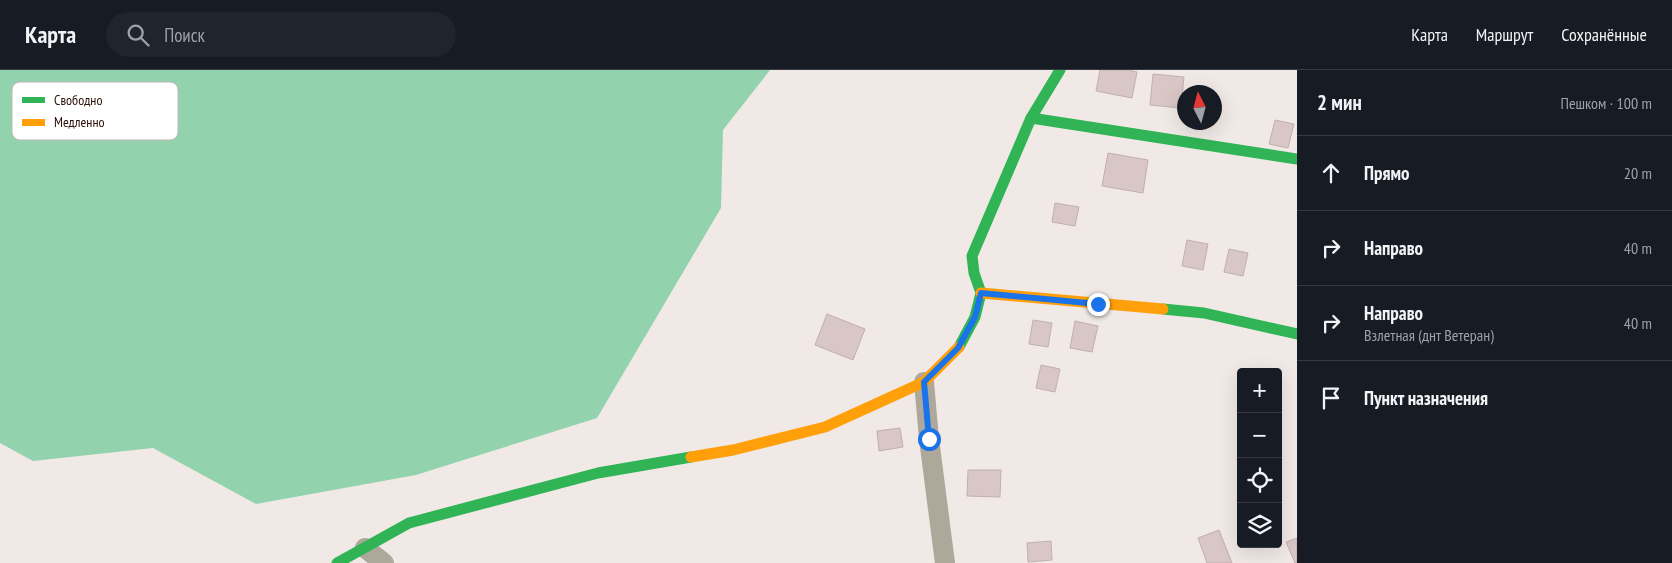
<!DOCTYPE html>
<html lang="ru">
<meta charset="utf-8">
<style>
body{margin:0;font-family:"PT Sans Narrow",sans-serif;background:#20242c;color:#f1f3f6}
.controls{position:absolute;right:15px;bottom:15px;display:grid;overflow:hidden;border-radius:5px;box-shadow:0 5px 20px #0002}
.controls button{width:45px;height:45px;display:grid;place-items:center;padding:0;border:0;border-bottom:1px solid #363941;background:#171b24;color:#f1f3f6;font:25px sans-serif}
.compass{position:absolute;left:1177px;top:15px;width:45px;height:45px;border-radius:50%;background:#171b24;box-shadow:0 5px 20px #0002;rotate:354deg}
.stop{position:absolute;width:15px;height:15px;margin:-11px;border:4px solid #1a73e8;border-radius:50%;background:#fff}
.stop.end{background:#1a73e8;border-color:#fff;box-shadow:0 1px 5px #0008}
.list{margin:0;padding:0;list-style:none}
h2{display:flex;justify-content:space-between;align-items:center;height:65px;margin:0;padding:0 20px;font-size:21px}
h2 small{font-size:16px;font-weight:400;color:#9ea1a6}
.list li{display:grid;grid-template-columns:32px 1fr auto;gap:15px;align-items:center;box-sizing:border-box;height:75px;padding:0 20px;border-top:1px solid #363941}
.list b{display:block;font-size:19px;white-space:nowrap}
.list p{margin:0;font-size:16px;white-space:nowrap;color:#9ea1a6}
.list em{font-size:16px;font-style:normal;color:#9ea1a6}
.icon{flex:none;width:28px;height:28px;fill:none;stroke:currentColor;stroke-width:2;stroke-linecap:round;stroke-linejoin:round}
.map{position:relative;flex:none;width:1297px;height:493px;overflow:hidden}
header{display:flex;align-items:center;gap:30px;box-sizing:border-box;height:70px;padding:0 25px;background:#171b24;border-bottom:1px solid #363941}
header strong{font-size:24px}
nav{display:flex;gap:28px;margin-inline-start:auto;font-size:18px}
.search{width:350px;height:45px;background:#20242c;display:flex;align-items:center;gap:12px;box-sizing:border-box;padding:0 18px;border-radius:28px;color:#9ea1a6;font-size:19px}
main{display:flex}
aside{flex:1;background:#171b24}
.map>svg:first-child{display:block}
</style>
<header>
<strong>Карта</strong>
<div class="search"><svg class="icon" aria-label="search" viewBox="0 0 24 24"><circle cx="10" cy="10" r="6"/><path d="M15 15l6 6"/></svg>Поиск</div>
<nav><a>Карта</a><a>Маршрут</a><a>Сохранённые</a></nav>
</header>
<main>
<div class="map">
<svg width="1297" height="493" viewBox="0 0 1297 493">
<rect width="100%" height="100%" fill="#f1e9e6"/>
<path fill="#92d3ad" d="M0,0H770L723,60L721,138L597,348L416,405L256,434L153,378L33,391L0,373Z"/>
<g fill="#d9c7c6" stroke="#c1afae">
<path d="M1100,0H1129L1137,2L1132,28L1096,21Z"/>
<path d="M1153,4L1184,7L1181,38L1150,35Z"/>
<path d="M1275,50L1294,54L1288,78L1269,74Z"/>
<path d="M1108,83L1148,90L1143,123L1102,116Z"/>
<path d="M1055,133L1079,137L1075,156L1052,152Z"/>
<path d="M1187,170L1208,174L1203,200L1182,196Z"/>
<path d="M1229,179L1248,183L1243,206L1224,202Z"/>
<path d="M827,244L865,259L853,290L815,275Z"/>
<path d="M1033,250L1052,253L1048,277L1029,274Z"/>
<path d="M1075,251L1098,256L1092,282L1070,278Z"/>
<path d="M1041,295L1060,299L1055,322L1036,318Z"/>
<path d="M900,358L903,377L879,381L877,361Z"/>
<path d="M968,400H1001L1000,427L967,426Z"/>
<path d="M1219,460L1232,493H1207L1198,468Z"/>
<path d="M1297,468V493H1295L1286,472Z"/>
<path d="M1051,471L1052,490L1028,492L1027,473Z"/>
</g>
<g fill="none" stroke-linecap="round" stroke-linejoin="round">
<g stroke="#aea89a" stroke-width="20">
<path d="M924,312L929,369L945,493"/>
<path d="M365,478L384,493"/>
</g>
<g stroke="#30b455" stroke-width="11">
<path d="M1031,48L1297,89"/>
<path d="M1163,239L1204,243L1297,264"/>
<path d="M959,277L975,247L981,223L974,203L972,186L1031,48L1060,0"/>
<path d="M337,493L409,453L598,403L691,387"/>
</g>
<g stroke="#ff9f0a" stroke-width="11">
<path d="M981,223L1163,239"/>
<path d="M691,387L733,380L825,357L924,312L959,277"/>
</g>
</g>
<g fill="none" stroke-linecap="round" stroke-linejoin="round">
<path stroke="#1a73e8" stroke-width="6" d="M929,369L924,312L958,278L975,247L981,223L1098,234"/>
</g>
<rect x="12" y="12" width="166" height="58" rx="8" fill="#fff" stroke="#c0b8b5" stroke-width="1"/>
<rect x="22" y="27" width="23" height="6" fill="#30b455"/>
<rect x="22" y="49" width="23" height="7" fill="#ff9f0a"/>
<g font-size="14" fill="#2c1109">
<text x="54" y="35">Свободно</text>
<text x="54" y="57">Медленно</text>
</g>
</svg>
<div class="controls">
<button>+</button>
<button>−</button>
<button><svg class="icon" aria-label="locate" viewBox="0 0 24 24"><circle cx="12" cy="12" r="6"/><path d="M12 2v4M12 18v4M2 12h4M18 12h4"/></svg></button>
<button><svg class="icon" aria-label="layers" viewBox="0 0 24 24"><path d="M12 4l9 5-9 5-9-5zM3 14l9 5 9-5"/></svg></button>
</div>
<svg class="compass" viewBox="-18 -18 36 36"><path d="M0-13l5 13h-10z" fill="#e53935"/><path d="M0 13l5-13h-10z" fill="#9ea1a6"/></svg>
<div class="stop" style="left:929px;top:369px"></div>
<div class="stop end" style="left:1098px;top:234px"></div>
</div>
<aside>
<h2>2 мин<small>Пешком · 100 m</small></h2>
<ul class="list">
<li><svg class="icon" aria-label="ahead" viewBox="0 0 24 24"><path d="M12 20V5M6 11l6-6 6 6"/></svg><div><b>Прямо</b></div><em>20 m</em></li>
<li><svg class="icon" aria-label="right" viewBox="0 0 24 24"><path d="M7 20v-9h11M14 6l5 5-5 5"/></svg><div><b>Направо</b></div><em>40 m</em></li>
<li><svg class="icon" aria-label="right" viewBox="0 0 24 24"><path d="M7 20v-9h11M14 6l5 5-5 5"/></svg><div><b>Направо</b><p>Взлетная (днт Ветеран)</p></div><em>40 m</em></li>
<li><svg class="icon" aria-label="arrive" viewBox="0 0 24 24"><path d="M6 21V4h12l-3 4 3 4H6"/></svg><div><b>Пункт назначения</b></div></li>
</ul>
</aside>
</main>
